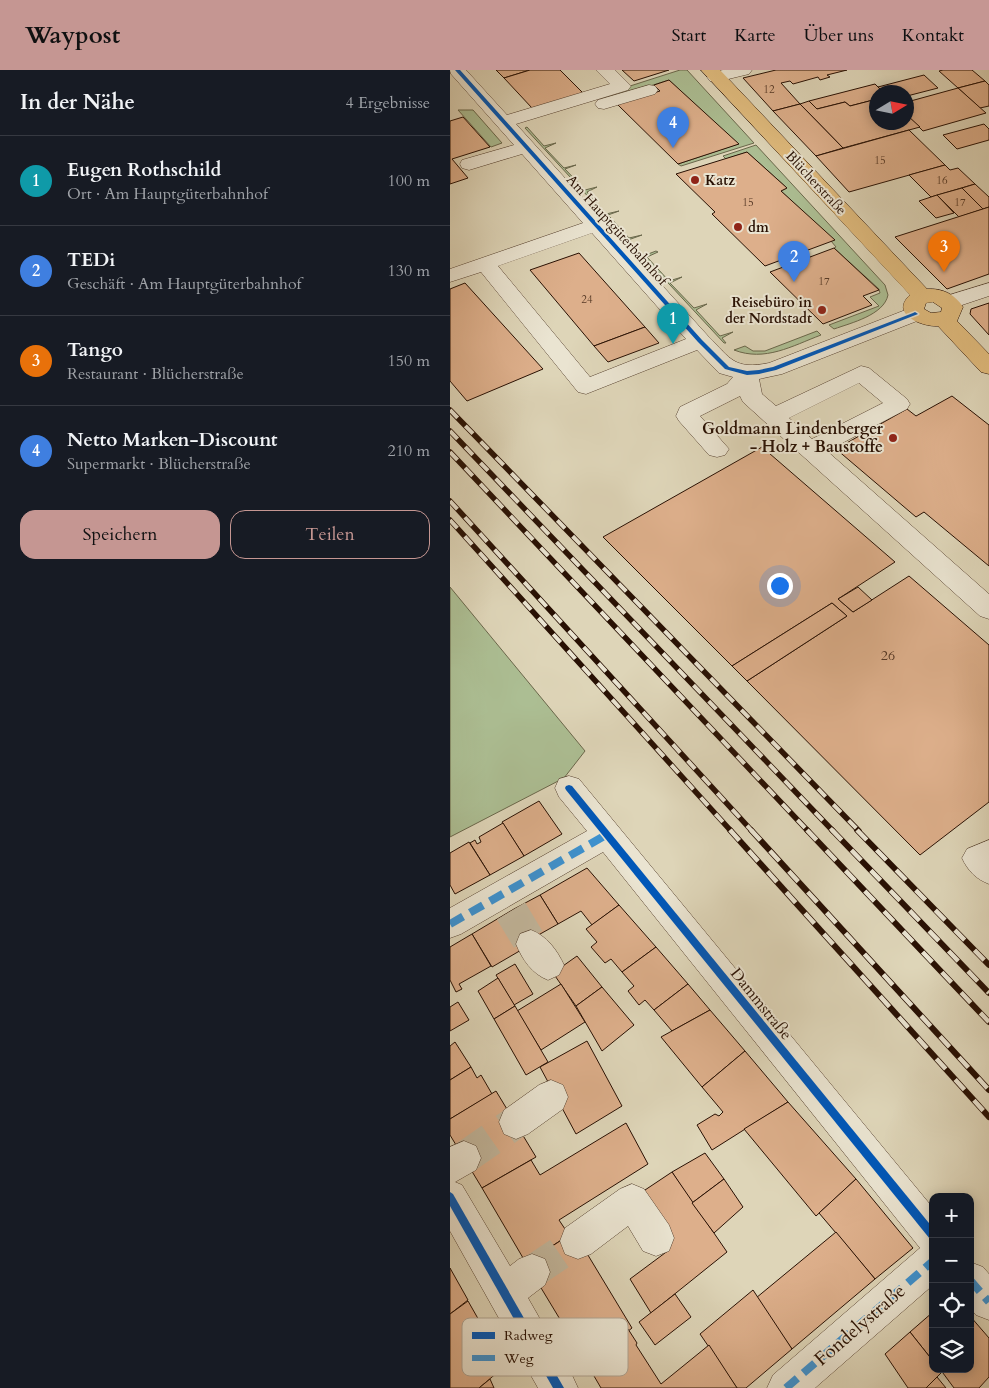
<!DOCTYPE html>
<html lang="de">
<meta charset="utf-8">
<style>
body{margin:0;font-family:Cardo,serif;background:#242831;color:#f1f3f6}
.controls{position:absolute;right:15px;bottom:15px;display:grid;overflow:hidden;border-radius:10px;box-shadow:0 2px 12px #0003}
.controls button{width:45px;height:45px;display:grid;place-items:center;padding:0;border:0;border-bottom:1px solid #363941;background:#171b24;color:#f1f3f6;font:25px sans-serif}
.compass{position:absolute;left:419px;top:15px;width:45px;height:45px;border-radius:50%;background:#171b24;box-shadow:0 2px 12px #0003;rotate:80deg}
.you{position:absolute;left:329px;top:515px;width:18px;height:18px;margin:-12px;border:4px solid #fff;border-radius:50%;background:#1a73e8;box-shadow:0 0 0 8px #1a73e833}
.badge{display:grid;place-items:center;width:32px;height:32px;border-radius:50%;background:#c59692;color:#fff;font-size:16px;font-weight:700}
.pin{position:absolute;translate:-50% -41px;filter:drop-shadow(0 1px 2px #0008)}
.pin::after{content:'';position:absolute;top:26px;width:18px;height:15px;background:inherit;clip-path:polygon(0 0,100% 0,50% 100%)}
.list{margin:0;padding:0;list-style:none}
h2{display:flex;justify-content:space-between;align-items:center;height:65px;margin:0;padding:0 20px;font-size:21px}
h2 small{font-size:16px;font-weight:400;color:#9ea1a6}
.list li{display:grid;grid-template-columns:32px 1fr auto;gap:15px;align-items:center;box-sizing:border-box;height:90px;padding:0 20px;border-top:1px solid #363941}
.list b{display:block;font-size:19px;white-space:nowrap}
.list p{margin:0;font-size:16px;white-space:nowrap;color:#9ea1a6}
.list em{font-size:16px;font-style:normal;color:#9ea1a6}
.actions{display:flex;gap:10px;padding:15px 20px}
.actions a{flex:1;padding:11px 0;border:1px solid #c59692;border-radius:15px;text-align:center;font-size:18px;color:#c59692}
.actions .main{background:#c59692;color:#111}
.icon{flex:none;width:28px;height:28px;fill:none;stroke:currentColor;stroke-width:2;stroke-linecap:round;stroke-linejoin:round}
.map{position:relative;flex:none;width:539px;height:1318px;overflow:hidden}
header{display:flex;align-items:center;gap:30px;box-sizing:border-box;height:70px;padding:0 25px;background:#c59692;color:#111}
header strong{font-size:24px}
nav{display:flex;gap:28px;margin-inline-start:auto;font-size:18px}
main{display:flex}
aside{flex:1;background:#171b24}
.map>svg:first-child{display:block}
</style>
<header>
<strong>Waypost</strong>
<nav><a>Start</a><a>Karte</a><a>Über uns</a><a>Kontakt</a></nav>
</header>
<main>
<aside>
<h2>In der Nähe<small>4 Ergebnisse</small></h2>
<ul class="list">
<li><span class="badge" style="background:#0f9aa8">1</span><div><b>Eugen Rothschild</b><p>Ort · Am Hauptgüterbahnhof</p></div><em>100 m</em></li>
<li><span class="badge" style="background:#3f7fe0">2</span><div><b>TEDi</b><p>Geschäft · Am Hauptgüterbahnhof</p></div><em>130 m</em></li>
<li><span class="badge" style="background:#e8710a">3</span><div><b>Tango</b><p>Restaurant · Blücherstraße</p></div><em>150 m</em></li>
<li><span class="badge" style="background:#3f7fe0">4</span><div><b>Netto Marken-Discount</b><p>Supermarkt · Blücherstraße</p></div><em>210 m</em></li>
</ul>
<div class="actions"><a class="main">Speichern</a><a>Teilen</a></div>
</aside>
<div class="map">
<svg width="539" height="1318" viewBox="0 0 539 1318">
<rect width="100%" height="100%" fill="#ded5b8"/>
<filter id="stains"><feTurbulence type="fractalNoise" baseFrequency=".004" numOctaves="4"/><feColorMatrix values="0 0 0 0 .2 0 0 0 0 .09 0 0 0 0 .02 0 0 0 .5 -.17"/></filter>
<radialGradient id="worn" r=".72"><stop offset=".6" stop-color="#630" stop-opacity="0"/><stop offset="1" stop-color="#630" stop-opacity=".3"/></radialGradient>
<g fill="#acbe93" stroke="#6a674b">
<path d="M230,0H237L304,73L231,96L228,94L288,74L219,10L152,31L149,28L152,25Z"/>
<path d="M8,40H23L52,73L41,77Z"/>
<path d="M77,57L94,76L106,73L95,78L114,98L126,95L115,99L135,120L147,117L137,122L156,144L169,141L158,145L179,168L192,165L178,170L75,58Z"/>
<path d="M306,75L435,215L438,225C434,245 401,253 384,259L379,255L429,236L420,227L430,223L429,219L384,178L386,177L381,171L384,170L331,121L337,118L297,82L276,89L273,86Z"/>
<path d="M206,181L208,182L197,187L219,211L232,207L220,213L244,238L257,234L246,240L270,266L283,262L272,268L276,273H274L193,186Z"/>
<path d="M367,261L371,265C342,276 315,292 284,280L295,276L303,281H315Z"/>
<path d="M0,517L135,681L114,708L0,767Z"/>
</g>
<g fill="#ddaf8b" stroke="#281003">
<path d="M46,0H80L54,8Z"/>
<path d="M80,0H110L133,23L82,38L54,8Z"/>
<path d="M172,0H219L184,11Z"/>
<path d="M326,0H397L377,5L380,7L370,10L368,7L343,14L340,11L331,13L350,34L323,41L293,8Z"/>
<path d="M493,0H522L535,11L508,18L489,1Z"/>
<path d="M474,5L488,18L457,26V22H433L428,17Z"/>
<path d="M219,10L289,74L228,94L167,34L210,21L204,15Z"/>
<path d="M535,11L539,15V36L530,38L508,18Z"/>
<path d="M425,14L433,22H427V29L400,36L395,32L367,39L359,31Z"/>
<path d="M508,18L536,43L473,61L457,45V32Z"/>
<path d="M427,29V52H457V45L470,57L393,78L350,34L359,31L367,39L395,32L400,36Z"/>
<path d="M350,34L393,78L366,86L323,41Z"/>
<path d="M13,47L40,77L2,89L18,108L0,114V51Z"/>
<path d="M534,54L539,59V70L507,79L493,65Z"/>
<path d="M459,60L495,95L399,122L366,86Z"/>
<path d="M297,82L337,118L331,121L385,170L315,196L262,144L265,142L226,104Z"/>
<path d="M495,95L500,100L508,98L525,114L481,127L459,105Z"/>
<path d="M525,114L539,127V137L533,139L512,118Z"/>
<path d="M512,118L533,139L509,147L487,125Z"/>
<path d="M487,125L504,143L486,148L469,131Z"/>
<path d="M539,137V204L497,219L445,167Z"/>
<path d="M384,178L429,220L413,226L422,235L373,254L320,202Z"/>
<path d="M129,183L195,257L144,276L80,200Z"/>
<path d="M15,213L93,299L17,331L0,311V219Z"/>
<path d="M539,233V265L520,244L521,239Z"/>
<path d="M195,257L209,273L158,292L144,276Z"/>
<path d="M502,326L539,355V496L474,442L466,447L386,379L457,339L466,346Z"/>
<path d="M312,377L445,492L388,529L403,542L459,506L539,575V732L470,785L297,611L397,546L382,533L282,596L153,467Z"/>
<path d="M408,517L422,530L403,542L388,529Z"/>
<path d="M382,533L397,546L297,611L282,596Z"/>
<path d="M89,731L112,764L74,786L52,752Z"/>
<path d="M53,753L74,786L40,805L20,773L25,770L27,774L31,772L29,767Z"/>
<path d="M19,772L40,805L5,824L0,815V783Z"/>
<path d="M137,798L169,835L142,855L131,841L108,854L90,825Z"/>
<path d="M90,825L108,854L83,868L64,839Z"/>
<path d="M169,835L206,877L172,902L161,889L155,893L141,877L147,872L136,859Z"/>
<path d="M64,839L85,872L42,897L22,864Z"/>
<path d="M22,864L41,896L9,914L12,919L6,922L0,910V877Z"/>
<path d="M206,877L238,914L204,940L195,930L189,935L178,921L184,916L172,902Z"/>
<path d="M127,886L152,917L126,936L103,903Z"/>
<path d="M65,894L83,924L64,935L46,905Z"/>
<path d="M48,908L65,936L44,949L28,921Z"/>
<path d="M111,914L135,952L91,980L67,941Z"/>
<path d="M238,914L260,940L222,961L204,940Z"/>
<path d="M152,917L184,955L152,981L126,936Z"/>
<path d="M8,932L19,950L0,961V937Z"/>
<path d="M65,936L98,992L76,1005L44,949Z"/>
<path d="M260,940L295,981L252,1017L211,967Z"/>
<path d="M137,971L172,1036L126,1064L90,997Z"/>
<path d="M5,972L21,997L0,1010V976Z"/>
<path d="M295,981L338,1032L262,1080L247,1055L265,1044L269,1046L273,1042L252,1017Z"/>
<path d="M21,997L27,1008L31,1005L42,1024L0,1049V1010Z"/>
<path d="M46,1021L86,1087L32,1118L0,1065V1049Z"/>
<path d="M338,1032L406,1109L366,1146L294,1059Z"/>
<path d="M176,1053L198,1094L109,1150L119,1165L76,1193L32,1118L81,1090L90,1105Z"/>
<path d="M255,1083L274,1109L242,1133L222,1102Z"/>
<path d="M222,1102L277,1182L201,1243L180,1209L219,1180L220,1162L192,1122Z"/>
<path d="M274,1109L293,1137L264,1163L242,1133Z"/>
<path d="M406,1109L463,1178L425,1209L369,1143Z"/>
<path d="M124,1162L182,1258L137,1294L76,1193Z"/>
<path d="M386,1162L425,1209L342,1279L306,1228Z"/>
<path d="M0,1198L18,1230L0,1244Z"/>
<path d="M303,1220L342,1279L296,1318H287L250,1264Z"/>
<path d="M225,1224L241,1247L205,1275L189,1252Z"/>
<path d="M18,1231L55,1296L29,1318H0V1244Z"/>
<path d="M483,1242V1291L460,1262Z"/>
<path d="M520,1246L539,1268V1307L529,1318H504L490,1299H520Z"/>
<path d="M178,1259L187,1273L186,1275L211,1314L259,1275L287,1318H151L137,1294Z"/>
<path d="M460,1262L483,1291V1299H490L492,1302L476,1318H458L435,1284Z"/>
<path d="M487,1307L496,1318H476Z"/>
<path d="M40,1309L44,1318H29Z"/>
</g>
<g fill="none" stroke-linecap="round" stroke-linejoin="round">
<g stroke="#c3b79d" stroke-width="33" stroke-dasharray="33 17" stroke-linecap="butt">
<path d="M61,841L81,874"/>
<path d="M14,1088L66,1052"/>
<path d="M82,1202L128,1171"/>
</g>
<defs>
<g id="minor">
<path d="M0,0H16L57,45L160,14L146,0H165L181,16L178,20L66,54L258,266C281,289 284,300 319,293L458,239L465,237L472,239L476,244L472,249L332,304L309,309L312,324L326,336L411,296L419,298L457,329L460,334L457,339L377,381L539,524V549L530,546L315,352L293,332L290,326L250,346L279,379L275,385L267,387L259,385L229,351L226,346L230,337L277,314L283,307L269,303L247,280L136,324L128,322L31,202L0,212V199L133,153L72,84L19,100L12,98L10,94L12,90L64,75L1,4ZM142,163L236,269L140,307L48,196ZM409,313L433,333L362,369L339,348Z"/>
<path d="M273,0H302L299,4L266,12L260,11L257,7L260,3Z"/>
<path d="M199,15L205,16L208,20L205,24L154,39L148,38L145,34L148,30Z"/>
<path d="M539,213V226L500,239L493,237L490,232L493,227Z"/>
<path d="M119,706L129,709L483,1138V1215L365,1318H317L323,1305L470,1178L153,782L11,864L0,868V838L137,761L109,727L105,718L109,709Z"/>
<path d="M539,770V814C526,809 518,801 512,788L517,779Z"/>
<path d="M81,860C97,866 107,880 114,895L109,905L98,910C82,904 72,889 66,874L70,864Z"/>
<path d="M101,1010L113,1015L118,1027L113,1039L78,1064L66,1069L54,1064L49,1052L54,1040L89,1015Z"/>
<path d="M14,1071L26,1076L31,1088L26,1100L5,1112L12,1115L60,1196L69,1189L82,1184L95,1189L100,1202L95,1215L78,1228L122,1305L128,1318H88L0,1161V1077Z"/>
<path d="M182,1114L194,1119L219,1155L224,1168L219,1181L206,1186L193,1181L178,1156L141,1184L128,1189L115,1184L110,1171L115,1158L170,1119Z"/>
<path d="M520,1192L533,1197L539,1204V1250L526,1245L520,1238Z"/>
</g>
<path id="major" d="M251,0H270L477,219C492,218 505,224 513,237L507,251L539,284V304L531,302L488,256C472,257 439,244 460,225ZM483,232L492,238L491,242L481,243L474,239L476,233Z"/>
</defs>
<use href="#minor" stroke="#564130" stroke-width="1"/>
<use href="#major" stroke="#281003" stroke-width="1"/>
<use href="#minor" fill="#eae4d1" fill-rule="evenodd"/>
<use href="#major" fill="#dfba7c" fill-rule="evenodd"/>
<defs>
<g id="rail-far1">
<path d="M0,340L409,761"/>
<path d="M0,361L383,761"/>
<path d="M0,382L358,761"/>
<path d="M0,431L302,761"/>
<path d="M0,450L281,761"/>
</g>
<g id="rail">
<path d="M280,760L539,1047"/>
<path d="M301,760L539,1020"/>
<path d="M357,760L539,952"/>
<path d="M382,760L539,923"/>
<path d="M407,760L539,895"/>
</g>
</defs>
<use href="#rail-far1" stroke="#281003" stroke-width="5.5"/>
<use href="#rail" stroke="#281003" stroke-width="6"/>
<use href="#rail-far1" stroke="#eae4d1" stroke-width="4" stroke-dasharray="11" stroke-linecap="butt"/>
<use href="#rail" stroke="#eae4d1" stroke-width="4.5" stroke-dasharray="14" stroke-linecap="butt"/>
<g stroke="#3c92d1" stroke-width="8" stroke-dasharray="15 8" stroke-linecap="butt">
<path d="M0,854L156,765"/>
<path d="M520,1210L539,1232"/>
<path d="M336,1318L483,1191"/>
</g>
<defs>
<g id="cycleway">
<path d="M5,0H10L252,270L279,297L297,301L309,300L323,297L463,243L465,242L468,244L326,300L309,304L297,305L275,299L248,272Z"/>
<path d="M119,715L122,716L483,1158V1171L480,1169L116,720L115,718L116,716Z"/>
<path d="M0,1122L3,1124L114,1318H103L0,1136Z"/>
</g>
</defs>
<use href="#cycleway" stroke="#eae4d1" stroke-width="3"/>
<use href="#cycleway" fill="#0057b8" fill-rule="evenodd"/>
</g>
<g fill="#8f2418" stroke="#eae4d1" stroke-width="2">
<circle cx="245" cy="110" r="5"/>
<circle cx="288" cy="157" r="5"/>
<circle cx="372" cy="240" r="5"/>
<circle cx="443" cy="368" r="5"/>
</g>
<g text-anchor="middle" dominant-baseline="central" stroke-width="4" stroke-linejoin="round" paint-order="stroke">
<g font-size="11" fill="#553825">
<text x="319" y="19">12</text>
<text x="430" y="90">15</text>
<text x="492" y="110">16</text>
<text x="298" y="132">15</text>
<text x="510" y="132">17</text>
<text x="374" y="211">17</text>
<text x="137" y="229">24</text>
</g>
<g font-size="14" font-weight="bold" fill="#281003" stroke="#eae4d1" text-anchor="start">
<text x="255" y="110">Katz</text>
<text x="298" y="157">dm</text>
<text x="362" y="232" text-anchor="end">Reisebüro in<tspan x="362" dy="16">der Nordstadt</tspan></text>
</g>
<g font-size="14" fill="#281003" stroke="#eae4d1">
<text transform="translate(366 113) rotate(47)">Blücherstraße</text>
<text transform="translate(167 160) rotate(48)">Am Hauptgüterbahnhof</text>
</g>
<g font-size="14" fill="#553825">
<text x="438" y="585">26</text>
</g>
<g font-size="16" font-weight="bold" fill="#281003" stroke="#eae4d1" text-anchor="end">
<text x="433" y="359">Goldmann Lindenberger<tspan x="433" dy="18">- Holz + Baustoffe</tspan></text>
</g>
<g font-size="16" fill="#281003" stroke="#eae4d1">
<text transform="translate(311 934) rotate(51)">Dammstraße</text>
</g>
<g font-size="19" fill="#281003" stroke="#eae4d1">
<text transform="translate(410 1255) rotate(-41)">Fondelystraße</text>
</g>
</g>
<rect x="12" y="1248" width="166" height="58" rx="8" fill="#eae4d1" stroke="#b0a493" stroke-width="1"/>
<rect x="22" y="1262" width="23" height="7" fill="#0057b8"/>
<rect x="22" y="1285" width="23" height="6" fill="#3c92d1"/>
<g font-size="14" fill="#281003">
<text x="54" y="1270">Radweg</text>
<text x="54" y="1293">Weg</text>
</g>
<rect width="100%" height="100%" filter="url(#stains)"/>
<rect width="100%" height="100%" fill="url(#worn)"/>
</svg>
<div class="controls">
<button>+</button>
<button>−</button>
<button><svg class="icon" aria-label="locate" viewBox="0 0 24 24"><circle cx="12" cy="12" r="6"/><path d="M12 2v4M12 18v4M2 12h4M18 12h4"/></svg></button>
<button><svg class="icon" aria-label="layers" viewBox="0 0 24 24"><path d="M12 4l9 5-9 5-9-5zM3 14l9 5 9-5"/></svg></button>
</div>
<svg class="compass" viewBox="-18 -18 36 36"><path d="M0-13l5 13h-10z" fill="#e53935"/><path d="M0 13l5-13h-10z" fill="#9ea1a6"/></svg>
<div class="you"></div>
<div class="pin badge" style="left:223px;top:274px;background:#0f9aa8">1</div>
<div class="pin badge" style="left:344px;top:212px;background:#3f7fe0">2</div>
<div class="pin badge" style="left:494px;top:202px;background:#e8710a">3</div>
<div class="pin badge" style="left:223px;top:78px;background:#3f7fe0">4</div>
</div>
</main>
